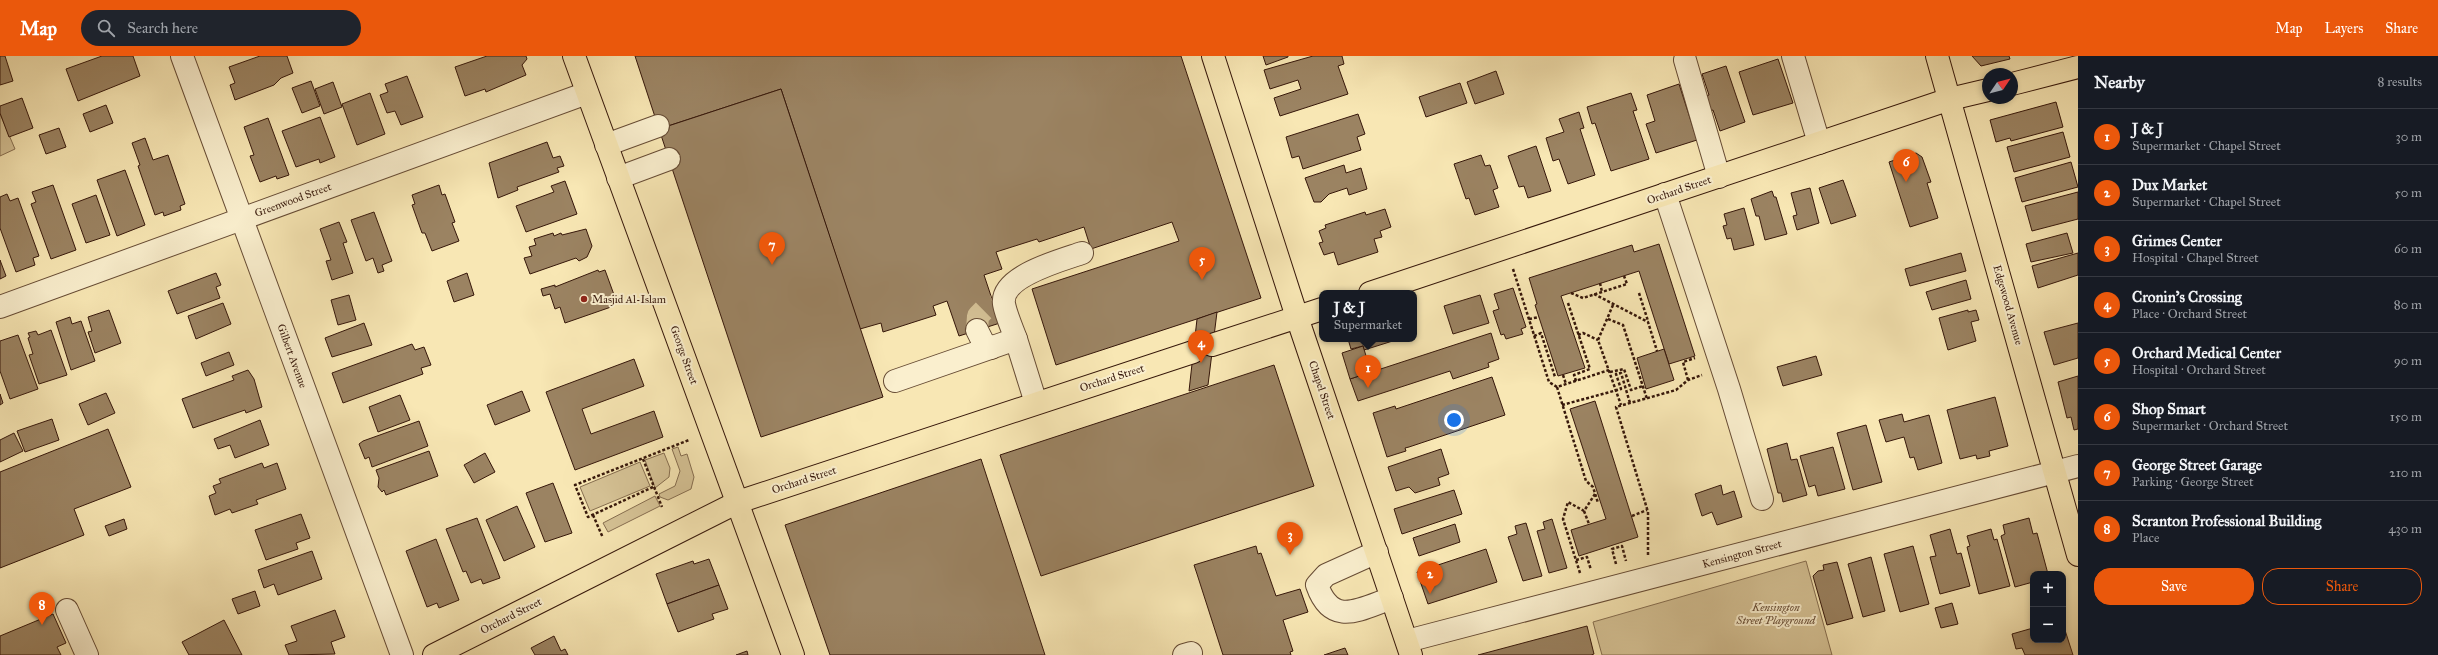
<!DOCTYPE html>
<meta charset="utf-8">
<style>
body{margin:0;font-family:"IM FELL Great Primer",serif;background:#20242c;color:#f1f3f6}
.controls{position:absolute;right:12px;bottom:12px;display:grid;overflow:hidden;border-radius:8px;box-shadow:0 2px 6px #0003}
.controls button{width:36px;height:36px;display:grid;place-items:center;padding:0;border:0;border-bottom:1px solid #363941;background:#171b24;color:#f1f3f6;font:20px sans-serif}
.compass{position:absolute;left:1982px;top:12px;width:36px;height:36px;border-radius:50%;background:#171b24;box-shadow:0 2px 6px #0003;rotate:55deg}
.you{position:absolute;left:1454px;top:364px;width:14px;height:14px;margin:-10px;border:3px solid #fff;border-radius:50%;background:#1a73e8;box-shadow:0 0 0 6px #1a73e833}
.badge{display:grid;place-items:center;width:26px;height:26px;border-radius:50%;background:#ea580c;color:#fff;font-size:13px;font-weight:700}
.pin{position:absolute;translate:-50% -33px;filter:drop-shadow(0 1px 2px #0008)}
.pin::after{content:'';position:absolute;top:21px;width:14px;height:12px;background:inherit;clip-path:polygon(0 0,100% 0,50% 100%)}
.popup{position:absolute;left:1319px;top:234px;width:98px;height:52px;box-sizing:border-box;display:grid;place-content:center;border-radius:8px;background:#171b24;filter:drop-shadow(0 1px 3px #0005);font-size:13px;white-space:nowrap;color:#9ea1a6}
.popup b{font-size:15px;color:#f1f3f6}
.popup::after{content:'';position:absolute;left:50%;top:100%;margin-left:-8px;border:8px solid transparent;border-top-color:#171b24}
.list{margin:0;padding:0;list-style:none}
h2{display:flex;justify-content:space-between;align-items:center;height:52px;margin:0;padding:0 16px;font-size:17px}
h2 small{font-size:13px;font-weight:400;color:#9ea1a6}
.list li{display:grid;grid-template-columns:26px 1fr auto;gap:12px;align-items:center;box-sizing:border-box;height:56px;padding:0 16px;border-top:1px solid #363941}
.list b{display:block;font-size:15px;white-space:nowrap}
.list p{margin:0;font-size:13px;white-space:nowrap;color:#9ea1a6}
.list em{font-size:13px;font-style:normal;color:#9ea1a6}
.actions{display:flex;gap:8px;padding:12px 16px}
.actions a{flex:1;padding:9px 0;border:1px solid #ea580c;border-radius:16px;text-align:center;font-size:14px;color:#ea580c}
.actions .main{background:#ea580c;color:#fff}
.icon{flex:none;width:22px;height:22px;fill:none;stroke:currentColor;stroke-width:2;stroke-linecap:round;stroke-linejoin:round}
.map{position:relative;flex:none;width:2078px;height:599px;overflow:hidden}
header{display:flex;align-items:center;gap:24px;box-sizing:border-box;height:56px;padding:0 20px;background:#ea580c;color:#fff}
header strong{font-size:19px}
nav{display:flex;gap:22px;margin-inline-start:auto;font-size:14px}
.search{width:280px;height:36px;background:#20242c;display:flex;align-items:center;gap:10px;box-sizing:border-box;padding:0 14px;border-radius:22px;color:#9ea1a6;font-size:15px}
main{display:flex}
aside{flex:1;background:#171b24}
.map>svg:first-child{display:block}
</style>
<header>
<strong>Map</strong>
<div class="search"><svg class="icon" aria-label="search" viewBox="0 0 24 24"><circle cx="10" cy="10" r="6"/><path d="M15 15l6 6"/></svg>Search here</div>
<nav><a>Map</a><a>Layers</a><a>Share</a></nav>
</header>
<main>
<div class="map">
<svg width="2078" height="599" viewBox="0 0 2078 599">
<rect width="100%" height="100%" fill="#f8e7b4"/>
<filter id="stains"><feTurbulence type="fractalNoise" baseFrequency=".005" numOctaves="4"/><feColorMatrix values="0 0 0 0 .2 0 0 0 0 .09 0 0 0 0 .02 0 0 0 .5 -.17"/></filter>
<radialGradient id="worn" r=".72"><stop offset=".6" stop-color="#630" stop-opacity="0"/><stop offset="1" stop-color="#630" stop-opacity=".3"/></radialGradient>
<g fill="#d7c497" stroke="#866e50">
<path d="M0,58L15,93L0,100Z"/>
<path d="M678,391L681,400L687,398L694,421L691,433L668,444L660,441L659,438L675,430L680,415L672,393Z"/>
<path d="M664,397L670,412L669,421L655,432L645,404Z"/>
<path d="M640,406L650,430L590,455L580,431Z"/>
<path d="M655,440L660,450L608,476L603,467Z"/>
<path d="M1806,505L1832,599H1602L1593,566Z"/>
</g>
<g fill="#9b8362" stroke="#36170a">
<path d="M0,0H5L13,25L0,29Z"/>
<path d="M102,0H133L140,20L78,45L66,13Z"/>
<path d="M260,0H287L293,17L281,22L274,29L235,44L230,29L235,27L229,11Z"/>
<path d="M487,0H526L527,3L522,9L526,19L486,36L485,33L465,40L455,11Z"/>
<path d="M635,0H1181L1261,242L1056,309L1032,233L1179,185L1172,166L1091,193L1084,171L1039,186L1037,183L996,196L1002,213L984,219L1000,267L959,280L947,245L933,250L936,259L883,276L881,267L860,273L781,33L659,73Z"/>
<path d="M1263,0H1288V1L1266,9Z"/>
<path d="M1313,0H1342L1344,8L1338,10L1348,38L1280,60L1274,42L1301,33L1298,24L1270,33L1264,14Z"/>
<path d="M1972,0H2009L2010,3L1981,10Z"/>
<path d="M1778,3L1793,47L1753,59L1739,16Z"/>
<path d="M1726,10L1745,66L1720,75L1713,54L1707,56L1702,41L1709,39L1702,18Z"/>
<path d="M1496,15L1504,38L1475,48L1467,26Z"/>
<path d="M407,20L423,61L401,69L395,55L387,57L380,39L388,36L385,28Z"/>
<path d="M311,25L320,50L302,57L292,32Z"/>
<path d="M333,26L342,51L324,58L315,33Z"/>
<path d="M1460,27L1467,47L1426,61L1419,41Z"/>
<path d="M1679,28L1697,84L1656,97L1646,68L1655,65L1647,39Z"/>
<path d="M781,33L883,341L761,381L659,73Z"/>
<path d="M370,37L385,78L357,89L342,48Z"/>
<path d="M1631,37L1637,54L1633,55L1649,103L1611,115L1595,67L1592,68L1587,51Z"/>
<path d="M22,42L33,72L9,81L0,57V50Z"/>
<path d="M2056,46L2063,71L2011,85L2010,82L1996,86L1990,64Z"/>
<path d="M106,49L113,67L90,76L83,58Z"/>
<path d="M1579,56L1584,72L1580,73L1595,119L1568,128L1559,103L1553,105L1546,82L1564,76L1559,63Z"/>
<path d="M1358,58L1365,78L1357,81L1361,94L1303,113L1299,100L1292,102L1286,81Z"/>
<path d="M320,61L335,101L320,107L319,103L296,111L282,75Z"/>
<path d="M268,62L289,119L277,123L276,120L260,126L250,100L254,99L244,71Z"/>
<path d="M59,72L66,91L46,98L39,79Z"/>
<path d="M2063,76L2070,101L2014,116L2007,91Z"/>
<path d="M145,82L153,104L168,99L185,148L180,150L181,154L164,160L163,156L155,159L138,110L140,109L132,87Z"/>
<path d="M547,86L553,102L560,100L564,110L557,112L559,116L517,131L518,134L498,142L489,107Z"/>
<path d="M1536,90L1551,135L1528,142L1524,130L1519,131L1508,100Z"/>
<path d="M1916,97L1922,101L1931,126L1927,127L1938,162L1910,171L1889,106Z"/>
<path d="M1481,99L1485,110L1490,109L1498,132L1493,134L1499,151L1475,159L1469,142L1466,143L1454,108Z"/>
<path d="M2071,106L2078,131L2022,146L2015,122Z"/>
<path d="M1344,109L1346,117L1361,112L1367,133L1349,139L1347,132L1329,138L1321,146H1314L1305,122Z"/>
<path d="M125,114L145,169L117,180L97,124Z"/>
<path d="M1843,124L1856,160L1831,168L1819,132Z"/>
<path d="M565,125L577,158L526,176L516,150L554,136L551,130Z"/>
<path d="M53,129L76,194L51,203L31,148L36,146L32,136Z"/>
<path d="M439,129L442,139L445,138L455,166L452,167L459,185L432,195L425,177H422L412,149L415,148L412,139Z"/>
<path d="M1810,132L1819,167L1797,174L1793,160L1797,159L1791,137Z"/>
<path d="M1772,135L1774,141H1776L1787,178L1765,184L1759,160H1756L1751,143Z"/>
<path d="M2078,136V163L2032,175L2025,150Z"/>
<path d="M7,138L10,145L18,142L39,200L33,202L35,209L16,216L0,172V141Z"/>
<path d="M96,139L110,179L86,187L72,148Z"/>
<path d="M1744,152L1754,189L1734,194L1731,182L1727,183L1723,170L1727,169L1724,158Z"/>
<path d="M1385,153L1391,171L1380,175L1382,181L1374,183L1378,196L1338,209L1334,196L1324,199L1319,187L1323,186L1319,175L1326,172L1325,169L1365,156L1366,159Z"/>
<path d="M374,156L392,205L382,209L384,215L378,217L373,202L366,205L351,164Z"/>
<path d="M339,166L347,186L343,187L353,217L332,224L326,205L331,204L320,173Z"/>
<path d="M586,173L592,190L587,201L579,205L576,202L530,218L524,202L532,200L529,191L536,189L534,183L553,177L554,180L561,177L562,179Z"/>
<path d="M2067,177L2073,197L2031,206L2026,188Z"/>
<path d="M1659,188L1695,300L1669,308L1639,215L1561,240L1585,312L1558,320L1535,249L1537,248L1529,222L1632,189L1634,196Z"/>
<path d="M1961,197L1966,215L1910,230L1905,213Z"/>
<path d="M2078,197V219L2038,232L2032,210Z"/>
<path d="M0,204L6,220L0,223Z"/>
<path d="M598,214L599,216L605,214L617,247L610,249L611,251L565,267L560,251L555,253L550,238L543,240L541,233L555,229V231Z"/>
<path d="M216,217L221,229L216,231L220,242L177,258L168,235Z"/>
<path d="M467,217L474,239L454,246L447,225Z"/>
<path d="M1966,224L1971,243L1932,254L1926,236Z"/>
<path d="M1513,232L1526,271L1521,273L1523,278L1506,283L1504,278L1501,279L1493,255L1499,253L1494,238Z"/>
<path d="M349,239L356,264L338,269L331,244Z"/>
<path d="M1480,239L1489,267L1453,278L1444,250Z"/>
<path d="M223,247L231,268L196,283L188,260Z"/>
<path d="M109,254L121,287L95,297L88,276L92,275L88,261Z"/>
<path d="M1968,254V256L1976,254L1979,264L1971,266L1976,285L1948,294L1939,262Z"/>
<path d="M1217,256L1208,329L1189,335L1197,263Z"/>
<path d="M70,261L72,268L81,265L95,305L71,314L56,266Z"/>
<path d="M364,267L372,289L332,301L325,282Z"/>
<path d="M2078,267V302L2054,309L2044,276Z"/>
<path d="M51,274L67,319L39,328L29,299L33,298L28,282L30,281L28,277L36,275L38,279Z"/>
<path d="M1491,277L1499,303L1488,307L1489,311L1453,323L1450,315L1358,345L1350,323Z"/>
<path d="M18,279L38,333L10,343L0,315V285Z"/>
<path d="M1348,283H1399L1364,294L1363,290L1351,293Z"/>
<path d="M412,288L415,294L424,291L431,309L421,312L423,318L343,347L332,317Z"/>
<path d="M1363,290L1371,316L1350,323L1342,297Z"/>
<path d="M1664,293L1674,324L1646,333L1637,302Z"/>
<path d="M229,296L234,309L206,320L201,307Z"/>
<path d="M1816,300L1822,319L1783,330L1777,311Z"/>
<path d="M634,303L644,330L582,353L591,378L654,355L663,381L575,414L546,336Z"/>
<path d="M1274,309L1314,430L1041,520L1000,399Z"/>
<path d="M248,314L254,323L262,351L246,357L245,354L193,372L182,343L234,324L232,320Z"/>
<path d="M2078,320V373L2074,374L2071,361L2067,362L2058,326Z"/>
<path d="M1492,321L1505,359L1409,391L1405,392L1406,395L1387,401L1373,357L1395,350L1396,353Z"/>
<path d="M522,335L530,355L495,369L487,349Z"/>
<path d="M106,337L115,357L88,369L79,348Z"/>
<path d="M0,338L3,347L0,349Z"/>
<path d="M400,339L410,364L378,376L369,351Z"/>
<path d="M1995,341L2008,390L1989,395L1990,400L1977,403L1976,399L1960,403L1947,354Z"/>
<path d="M1595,345L1638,481L1579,500L1571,474L1606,463L1570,353Z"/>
<path d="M1902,358L1904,366L1929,359L1942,407L1918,414L1914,401L1910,402L1904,381L1886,386L1879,364Z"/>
<path d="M52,363L59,384L25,396L17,375Z"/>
<path d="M260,364L269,389L235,402L230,389L218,393L214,383Z"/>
<path d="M419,365L428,390L372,411L369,401L365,403L359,388L363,385Z"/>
<path d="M1866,369L1882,426L1853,434L1837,377Z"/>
<path d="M108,373L131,431L74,453L84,479L0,512V416Z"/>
<path d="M14,377L23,395L0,406V384Z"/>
<path d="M1787,387L1791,404L1797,403L1807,439L1783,446L1781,437H1778L1767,393Z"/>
<path d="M1833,391L1845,433L1818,440L1815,429L1809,431L1800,400Z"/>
<path d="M1441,393L1449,418L1438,422L1440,429L1415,437L1409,431L1396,435L1388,411Z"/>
<path d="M429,395L438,420L386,439L384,434L382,436L378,431L379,422L376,414Z"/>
<path d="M485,397L495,416L474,427L464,409Z"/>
<path d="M981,403L1045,599H830L785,469Z"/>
<path d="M262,407L264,412L277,407L286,433L256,444L258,448L232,457L230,453L215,459L209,440L216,437L213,430L221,427L219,423Z"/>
<path d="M553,427L572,477L545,486L526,437Z"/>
<path d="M1721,429L1723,439L1734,435L1742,461L1717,469L1712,456L1702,460L1695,438Z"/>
<path d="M1454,434L1462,458L1402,478L1394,453Z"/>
<path d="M517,450L535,491L504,505L486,464Z"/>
<path d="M301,458L310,482L296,487L298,493L266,504L255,474Z"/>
<path d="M477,462L500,522L483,528L481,523L471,527L466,515L463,516L446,473Z"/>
<path d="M2029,462L2033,478L2037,477L2048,518H2033V526L2015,531L2001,480L2005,478L2003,469Z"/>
<path d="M124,463L127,473L109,480L105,470Z"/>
<path d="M1552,463L1567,512L1549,517L1537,475L1545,473L1543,466Z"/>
<path d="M1526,467L1542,520L1523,525L1508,481L1517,478L1515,470Z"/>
<path d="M1455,468L1460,486L1419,500L1413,482Z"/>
<path d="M1950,473L1957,498L1961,497L1970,530L1940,538L1930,501L1936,500L1930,479Z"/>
<path d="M1991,473L1994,484L1997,483L2010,530L1979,538L1967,491L1970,490L1967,480Z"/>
<path d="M436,483L459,544L439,552L437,547L427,551L406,495Z"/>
<path d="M1256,490L1258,498L1261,497L1276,540L1300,533L1308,556L1283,564L1293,595L1290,596L1291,599H1223L1197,518L1194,509Z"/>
<path d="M1913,490L1929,548L1900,556L1884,498Z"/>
<path d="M1486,493L1497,526L1428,548L1417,516Z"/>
<path d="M312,495L322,523L278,539L274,528L264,532L258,514Z"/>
<path d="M1871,501L1885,555L1863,561L1848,508Z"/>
<path d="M709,503L719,529L667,548L656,518L693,505L694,508Z"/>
<path d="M1837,506L1853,562L1827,569L1813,520L1818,515L1824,514L1823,509Z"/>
<path d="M719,529L728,553L712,558L714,563L678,576L667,548Z"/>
<path d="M255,535L260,550L238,558L232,543Z"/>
<path d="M1952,547L1958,568L1941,572L1935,552Z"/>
<path d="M335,554L345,581L331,586L335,598L289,599L285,589L297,585L291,570Z"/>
<path d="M53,558L66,587L57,591L61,599H0V580Z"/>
<path d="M224,564L242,599H189L182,586Z"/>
<path d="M2063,568L2073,599H2025L2022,592L2016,593L2012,578L2033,572V584H2063Z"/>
<path d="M1587,570L1594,598L1591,599H1478Z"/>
<path d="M554,580L561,595L565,593L568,599H535L531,592Z"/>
<path d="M1345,592L1348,599H1324Z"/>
<path d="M747,595L748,599H736Z"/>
</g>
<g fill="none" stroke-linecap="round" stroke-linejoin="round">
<path stroke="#d1bd92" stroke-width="22" stroke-dasharray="22 11" stroke-linecap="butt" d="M977,274L978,260L985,253L994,250"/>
<defs>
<g id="minor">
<path d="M182,0L402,599"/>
<path d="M1793,0L1819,87"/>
<path d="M1685,4L1719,121"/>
<path d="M606,89L658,70"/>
<path d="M618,122L669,103"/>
<path d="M1665,138L1729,333L1762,443"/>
<path d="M0,251L587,37"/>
<path d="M977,274L983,286L991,292"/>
<path d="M1016,283C1012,272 1006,259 1004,248C1000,220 1062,204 1082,197"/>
<path d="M895,325L1016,283L1036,347"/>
<path d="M1377,496L1326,519L1317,529C1332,572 1360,553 1392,542"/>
<path d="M67,554L87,599"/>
<path d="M1407,585L2078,410"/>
<path d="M1184,599L1191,597"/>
</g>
<g id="major">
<path d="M574,0L793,599"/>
<path d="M1213,0L1297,261L1411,599"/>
<path d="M1937,0L2078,499"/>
<path d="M2012,28L2078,11"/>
<path d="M1370,237L1950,43L1988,34"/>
<path d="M1212,289L1322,253"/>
<path d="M434,599L738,446L1193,296"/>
</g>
</defs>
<use href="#minor" stroke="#664b34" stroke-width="24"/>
<use href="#major" stroke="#36170a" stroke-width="24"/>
<g stroke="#36170a" stroke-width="2.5" stroke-dasharray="3 2" stroke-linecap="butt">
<path d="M1513,213L1549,326L1557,331L1609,314"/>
<path d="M1600,227L1602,236"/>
<path d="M1571,237L1583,242L1627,228L1624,220"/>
<path d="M1639,237L1648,265"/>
<path d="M1594,238L1648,266L1657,295"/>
<path d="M1568,247L1590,313L1574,319L1576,325"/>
<path d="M1613,249L1598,284L1621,349"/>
<path d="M1529,263L1539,261"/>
<path d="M1608,263L1623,269L1647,343"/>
<path d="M1578,279L1583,277L1598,284"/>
<path d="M1534,280L1541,277L1555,321"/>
<path d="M1610,316L1624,313L1631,334L1643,330"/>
<path d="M1563,319L1566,328"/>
<path d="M1688,324L1683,306L1695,302"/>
<path d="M1557,331L1586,425L1593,431L1598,447"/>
<path d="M1562,349L1621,333L1616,318L1621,317L1630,347"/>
<path d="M643,403L662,451"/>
<path d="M653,431L588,461L575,429L689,384"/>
<path d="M1584,455L1589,468"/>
<path d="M593,459L603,482"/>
<path d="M1632,460L1647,454"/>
<path d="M1648,499V456L1616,351L1676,334L1688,324L1702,319"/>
<path d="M1576,504L1587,501L1591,514"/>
<path d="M1616,508L1612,493L1622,490L1626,505"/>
<path d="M1580,517L1563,463L1568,446L1584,455L1595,438"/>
</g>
<use href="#minor" stroke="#faefce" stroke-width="22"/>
<use href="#major" stroke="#f8e7b4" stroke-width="22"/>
</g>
<circle fill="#8f2418" stroke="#faefce" stroke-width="1.5" cx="584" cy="243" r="4"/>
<g text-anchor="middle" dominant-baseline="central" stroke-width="4" stroke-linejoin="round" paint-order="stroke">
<g font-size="11" fill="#36170a" stroke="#faefce">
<text transform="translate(1679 134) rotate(-19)">Orchard Street</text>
<text transform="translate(293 144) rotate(-20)">Greenwood Street</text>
<text transform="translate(2008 249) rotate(74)">Edgewood Avenue</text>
<text transform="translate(684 299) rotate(70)">George Street</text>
<text transform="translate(292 300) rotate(70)">Gilbert Avenue</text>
<text transform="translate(1112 322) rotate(-18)">Orchard Street</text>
<text transform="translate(1322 334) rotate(71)">Chapel Street</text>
<text transform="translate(804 424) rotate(-18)">Orchard Street</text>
<text transform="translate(1742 498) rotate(-15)">Kensington Street</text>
<text transform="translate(511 560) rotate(-27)">Orchard Street</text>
</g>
<g font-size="11" fill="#36170a" stroke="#faefce" text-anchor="start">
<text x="592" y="243">Masjid Al-Islam</text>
</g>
<g font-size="11" font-style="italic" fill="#664b34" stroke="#faefce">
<text x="1776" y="551">Kensington<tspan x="1776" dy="13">Street Playground</tspan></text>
</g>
</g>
<rect width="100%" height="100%" filter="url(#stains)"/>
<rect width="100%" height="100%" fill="url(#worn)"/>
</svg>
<div class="controls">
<button>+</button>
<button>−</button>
</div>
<svg class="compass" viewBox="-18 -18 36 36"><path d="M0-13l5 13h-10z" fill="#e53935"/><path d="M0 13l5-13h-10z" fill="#9ea1a6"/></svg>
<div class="you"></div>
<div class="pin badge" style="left:1368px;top:332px">1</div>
<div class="popup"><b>J &amp; J</b>Supermarket</div>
<div class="pin badge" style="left:1430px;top:538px">2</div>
<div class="pin badge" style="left:1290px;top:499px">3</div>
<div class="pin badge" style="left:1201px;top:307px">4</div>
<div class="pin badge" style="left:1202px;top:224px">5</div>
<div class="pin badge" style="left:1906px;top:126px">6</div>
<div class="pin badge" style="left:772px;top:209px">7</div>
<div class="pin badge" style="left:42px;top:569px">8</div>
</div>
<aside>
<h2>Nearby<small>8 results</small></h2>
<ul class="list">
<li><span class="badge">1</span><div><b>J &amp; J</b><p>Supermarket · Chapel Street</p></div><em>30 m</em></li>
<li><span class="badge">2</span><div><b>Dux Market</b><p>Supermarket · Chapel Street</p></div><em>50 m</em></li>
<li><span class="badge">3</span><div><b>Grimes Center</b><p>Hospital · Chapel Street</p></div><em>60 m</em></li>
<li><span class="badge">4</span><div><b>Cronin's Crossing</b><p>Place · Orchard Street</p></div><em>80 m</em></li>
<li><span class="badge">5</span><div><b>Orchard Medical Center</b><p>Hospital · Orchard Street</p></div><em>90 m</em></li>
<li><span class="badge">6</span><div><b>Shop Smart</b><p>Supermarket · Orchard Street</p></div><em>150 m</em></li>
<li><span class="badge">7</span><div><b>George Street Garage</b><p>Parking · George Street</p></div><em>210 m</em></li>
<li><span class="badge">8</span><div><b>Scranton Professional Building</b><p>Place</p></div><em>430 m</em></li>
</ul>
<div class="actions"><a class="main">Save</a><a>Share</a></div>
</aside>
</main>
